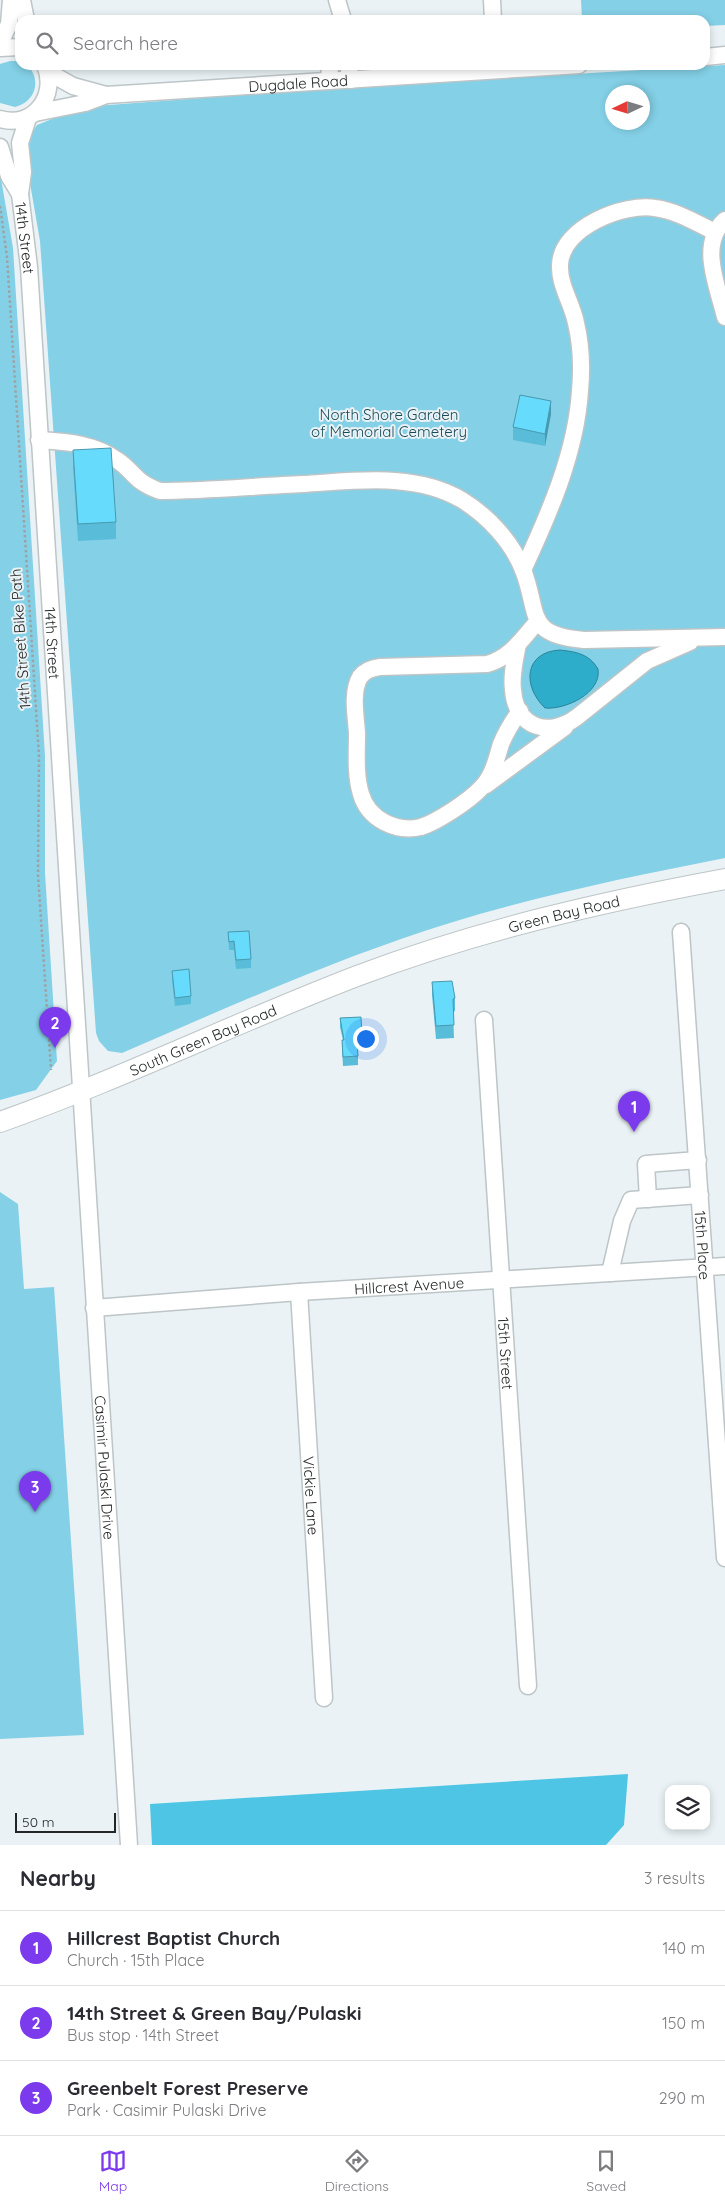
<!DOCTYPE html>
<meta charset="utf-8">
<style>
body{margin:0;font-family:Quicksand,sans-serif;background:#f7f7f7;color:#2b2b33}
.controls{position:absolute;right:15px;bottom:15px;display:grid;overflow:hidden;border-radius:10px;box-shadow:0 2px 8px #0003}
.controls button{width:45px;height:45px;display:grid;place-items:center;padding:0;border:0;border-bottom:1px solid #e1e1e2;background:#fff;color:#2b2b33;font:25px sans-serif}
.compass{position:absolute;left:605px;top:85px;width:45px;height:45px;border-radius:50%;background:#fff;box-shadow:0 2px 8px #0003;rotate:266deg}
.scale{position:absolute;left:15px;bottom:12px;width:101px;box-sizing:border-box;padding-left:5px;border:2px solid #232627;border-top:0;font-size:14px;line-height:18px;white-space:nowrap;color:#232627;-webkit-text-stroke:4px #eaf2f5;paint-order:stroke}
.you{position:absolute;left:365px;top:1038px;width:18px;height:18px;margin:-12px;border:4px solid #fff;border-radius:50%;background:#1a73e8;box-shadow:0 0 0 8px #1a73e833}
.badge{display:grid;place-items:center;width:32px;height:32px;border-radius:50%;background:#7c3aed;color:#fff;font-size:16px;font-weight:700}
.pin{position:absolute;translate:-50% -41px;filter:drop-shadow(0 1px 2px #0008)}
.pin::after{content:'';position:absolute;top:26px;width:18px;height:15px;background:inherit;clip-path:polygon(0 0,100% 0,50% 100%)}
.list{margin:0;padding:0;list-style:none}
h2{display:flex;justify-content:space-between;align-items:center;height:65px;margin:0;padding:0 20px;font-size:21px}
h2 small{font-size:16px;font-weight:400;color:#7c7c81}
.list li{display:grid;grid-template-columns:32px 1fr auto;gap:15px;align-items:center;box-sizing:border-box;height:75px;padding:0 20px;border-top:1px solid #e1e1e2}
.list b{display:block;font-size:19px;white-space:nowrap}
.list p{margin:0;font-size:16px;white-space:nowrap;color:#7c7c81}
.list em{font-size:16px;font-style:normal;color:#7c7c81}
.icon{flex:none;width:28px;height:28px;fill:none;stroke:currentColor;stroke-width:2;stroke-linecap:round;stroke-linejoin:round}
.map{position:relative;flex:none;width:725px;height:1845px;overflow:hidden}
.search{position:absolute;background:#fff;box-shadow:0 2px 8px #0003;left:15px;right:15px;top:15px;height:55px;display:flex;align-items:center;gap:12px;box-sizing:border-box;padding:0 18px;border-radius:15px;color:#7c7c81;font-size:19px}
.sheet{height:290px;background:#fff}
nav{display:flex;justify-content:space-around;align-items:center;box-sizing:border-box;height:70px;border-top:1px solid #e1e1e2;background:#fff;font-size:14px;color:#7c7c81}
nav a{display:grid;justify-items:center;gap:2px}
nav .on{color:#7c3aed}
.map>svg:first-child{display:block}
</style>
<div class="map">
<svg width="725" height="1845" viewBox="0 0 725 1845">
<rect width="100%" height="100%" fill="#eaf2f5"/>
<g fill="#84d0e6" fill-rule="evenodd">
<path d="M581,0H725V25L705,26V20H582Z"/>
<path d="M10,61H19L20,65H27C42,79 36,102 15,107L0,103V64Z"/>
<path d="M725,65V858C633,876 542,895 453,922C339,957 231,1006 122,1053L108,1051L99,1041L96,1033L40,241L26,160V149L29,137L37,125L82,107L309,90ZM612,92H642V122H612Z"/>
<path d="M0,173L13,248L45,756V873L57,1061L36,1090L0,1100Z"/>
<path d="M0,1192L18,1204L24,1289L54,1287L84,1735L0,1739Z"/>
</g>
<path fill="#4ec5e4" d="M628,1774L624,1825L606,1845H152L150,1804Z"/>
<path fill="#2eadcb" stroke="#2b849a" d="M560,650C577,652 589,654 598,669C602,693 565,710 545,708C522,686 524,652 560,650Z"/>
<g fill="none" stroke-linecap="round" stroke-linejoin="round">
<defs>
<g id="minor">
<path d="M22,0L26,20"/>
<path d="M337,0L343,20"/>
<path d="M492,0L493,20"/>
<path d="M0,43L9,24L11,0"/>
<path d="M0,48L20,47"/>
<path d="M705,57L725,55"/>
<path d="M348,65L351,80"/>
<path d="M48,72L73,86L106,95"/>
<path d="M329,81L330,65"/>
<path id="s1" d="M35,113L85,103L106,95L579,65"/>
<path id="s2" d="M28,118L20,143L23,172L20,194L29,267L129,1845"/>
<path d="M0,119C34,129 58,95 45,65"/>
<path d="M0,147L9,176L20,194"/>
<path d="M725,220C698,244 718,287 725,317"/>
<path d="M39,440C66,442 93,443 117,460C135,472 134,482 160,491C207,491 255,486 303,484C355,481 415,472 462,500C488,516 512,542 523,570C540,613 524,635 584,640L725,637"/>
<path d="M523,570C549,514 576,453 580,391C582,369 581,344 576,323C572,303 559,285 560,265C561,227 624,203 655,208C677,211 696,223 715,232"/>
<path d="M518,644C515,660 511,675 513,690C516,728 549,738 577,717L647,661L690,642"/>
<path d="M520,711C512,722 506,732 501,744C496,760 493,776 481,788C469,801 437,822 421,827C396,833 368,819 361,794C355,775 357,753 357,733C356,717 351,692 360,677C365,670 372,668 380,667L487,664C510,658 522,639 537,622"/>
<path d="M486,785L565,727"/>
<path id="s3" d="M681,932L725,1558"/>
<path id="s4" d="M484,1020L528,1686"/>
<path d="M648,1199L646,1164L698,1160"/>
<path d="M610,1273L622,1221L631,1200L700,1195"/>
<path id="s5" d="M299,1292L324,1698"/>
<path id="s6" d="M94,1308L299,1292L725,1266"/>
</g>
<g id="major">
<path id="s7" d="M0,1122C121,1079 237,1022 357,976C476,931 600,902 725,879"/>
</g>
</defs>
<use href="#minor" stroke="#bdc5c7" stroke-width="19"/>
<use href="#major" stroke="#bdc5c7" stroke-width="22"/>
<path stroke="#9ca2a4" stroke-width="2.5" stroke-dasharray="2.5 2.5" stroke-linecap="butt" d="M0,206L7,257L39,756L38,875L51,1070"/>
<use href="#minor" stroke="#fff" stroke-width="16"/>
<use href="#major" stroke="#fff" stroke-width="20"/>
</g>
<g fill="#59bcd8">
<path d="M551,414L545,446L513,440V427Z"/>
<path d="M73,450L116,522V539L78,541L73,467Z"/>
<path d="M228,932L251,959V968L236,969L234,950H229Z"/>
<path d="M172,971L191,996V1004L175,1006L172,980Z"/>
<path d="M432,982L455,998V1011L453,1012L454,1038L436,1039L432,995Z"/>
<path d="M361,1017L362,1044L361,1049H358V1065L343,1066L342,1049V1040H343L340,1027V1018Z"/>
</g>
<g fill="#4899b0">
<path d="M551,401V414L545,446V434Z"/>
<path d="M362,1036V1044L361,1049V1040Z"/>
</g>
<g fill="#67dbfb" stroke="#4899b0">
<path d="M520,395L551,401L545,434L513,427Z"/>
<path d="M111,448L116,522L78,524L73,450Z"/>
<path d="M249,931L251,959L236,960L234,941L229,942L228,932Z"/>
<path d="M189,969L191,996L175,998L172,971Z"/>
<path d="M452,981L455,998L453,999L454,1025L436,1026L432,982Z"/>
<path d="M361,1017L362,1036L361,1040L357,1041L358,1056L343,1057L342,1040H344L340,1018Z"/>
</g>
<g text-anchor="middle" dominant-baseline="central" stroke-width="4" stroke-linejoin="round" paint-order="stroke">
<g font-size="15" fill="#232627" stroke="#eaf2f5">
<text stroke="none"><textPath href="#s1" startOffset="266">Dugdale Road</textPath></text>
<text stroke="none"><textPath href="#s2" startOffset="122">14th Street</textPath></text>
<text transform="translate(20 639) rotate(-94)">14th Street Bike Path</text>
<text stroke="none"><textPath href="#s2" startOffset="528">14th Street</textPath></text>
<text stroke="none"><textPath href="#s7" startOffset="602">Green Bay Road</textPath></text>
<text stroke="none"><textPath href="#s7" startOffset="219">South Green Bay Road</textPath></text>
<text stroke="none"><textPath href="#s3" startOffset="314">15th Place</textPath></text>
<text stroke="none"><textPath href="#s6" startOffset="316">Hillcrest Avenue</textPath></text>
<text stroke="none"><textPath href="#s4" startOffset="334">15th Street</textPath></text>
<text stroke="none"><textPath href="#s2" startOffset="1354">Casimir Pulaski Drive</textPath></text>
<text stroke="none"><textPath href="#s5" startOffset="204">Vickie Lane</textPath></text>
</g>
<g font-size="15" fill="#184b58" stroke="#eaf2f5">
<text x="389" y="414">North Shore Garden<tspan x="389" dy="17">of Memorial Cemetery</tspan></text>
</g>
</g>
</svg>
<div class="controls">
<button><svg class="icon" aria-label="layers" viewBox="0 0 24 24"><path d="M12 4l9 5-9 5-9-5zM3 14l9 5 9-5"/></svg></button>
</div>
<svg class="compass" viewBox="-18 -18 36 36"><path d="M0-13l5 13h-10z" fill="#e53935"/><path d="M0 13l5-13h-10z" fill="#7c7c81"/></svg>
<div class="scale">50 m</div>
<div class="you"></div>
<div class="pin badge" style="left:634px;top:1132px">1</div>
<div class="pin badge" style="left:55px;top:1048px">2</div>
<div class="pin badge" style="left:35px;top:1512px">3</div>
<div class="search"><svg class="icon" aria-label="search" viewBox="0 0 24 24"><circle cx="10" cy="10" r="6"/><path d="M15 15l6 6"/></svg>Search here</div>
</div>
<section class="sheet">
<h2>Nearby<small>3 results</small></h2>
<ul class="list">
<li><span class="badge">1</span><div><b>Hillcrest Baptist Church</b><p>Church · 15th Place</p></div><em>140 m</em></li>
<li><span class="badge">2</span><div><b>14th Street &amp; Green Bay/Pulaski</b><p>Bus stop · 14th Street</p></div><em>150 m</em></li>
<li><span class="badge">3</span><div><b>Greenbelt Forest Preserve</b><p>Park · Casimir Pulaski Drive</p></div><em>290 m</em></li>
</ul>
</section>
<nav>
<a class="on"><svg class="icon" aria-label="map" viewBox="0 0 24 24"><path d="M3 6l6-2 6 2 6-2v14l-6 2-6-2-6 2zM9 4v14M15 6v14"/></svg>Map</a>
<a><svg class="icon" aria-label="directions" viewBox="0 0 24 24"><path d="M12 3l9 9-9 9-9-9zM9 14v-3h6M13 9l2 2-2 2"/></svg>Directions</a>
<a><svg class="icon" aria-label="saved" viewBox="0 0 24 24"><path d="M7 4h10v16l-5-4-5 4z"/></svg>Saved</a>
</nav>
